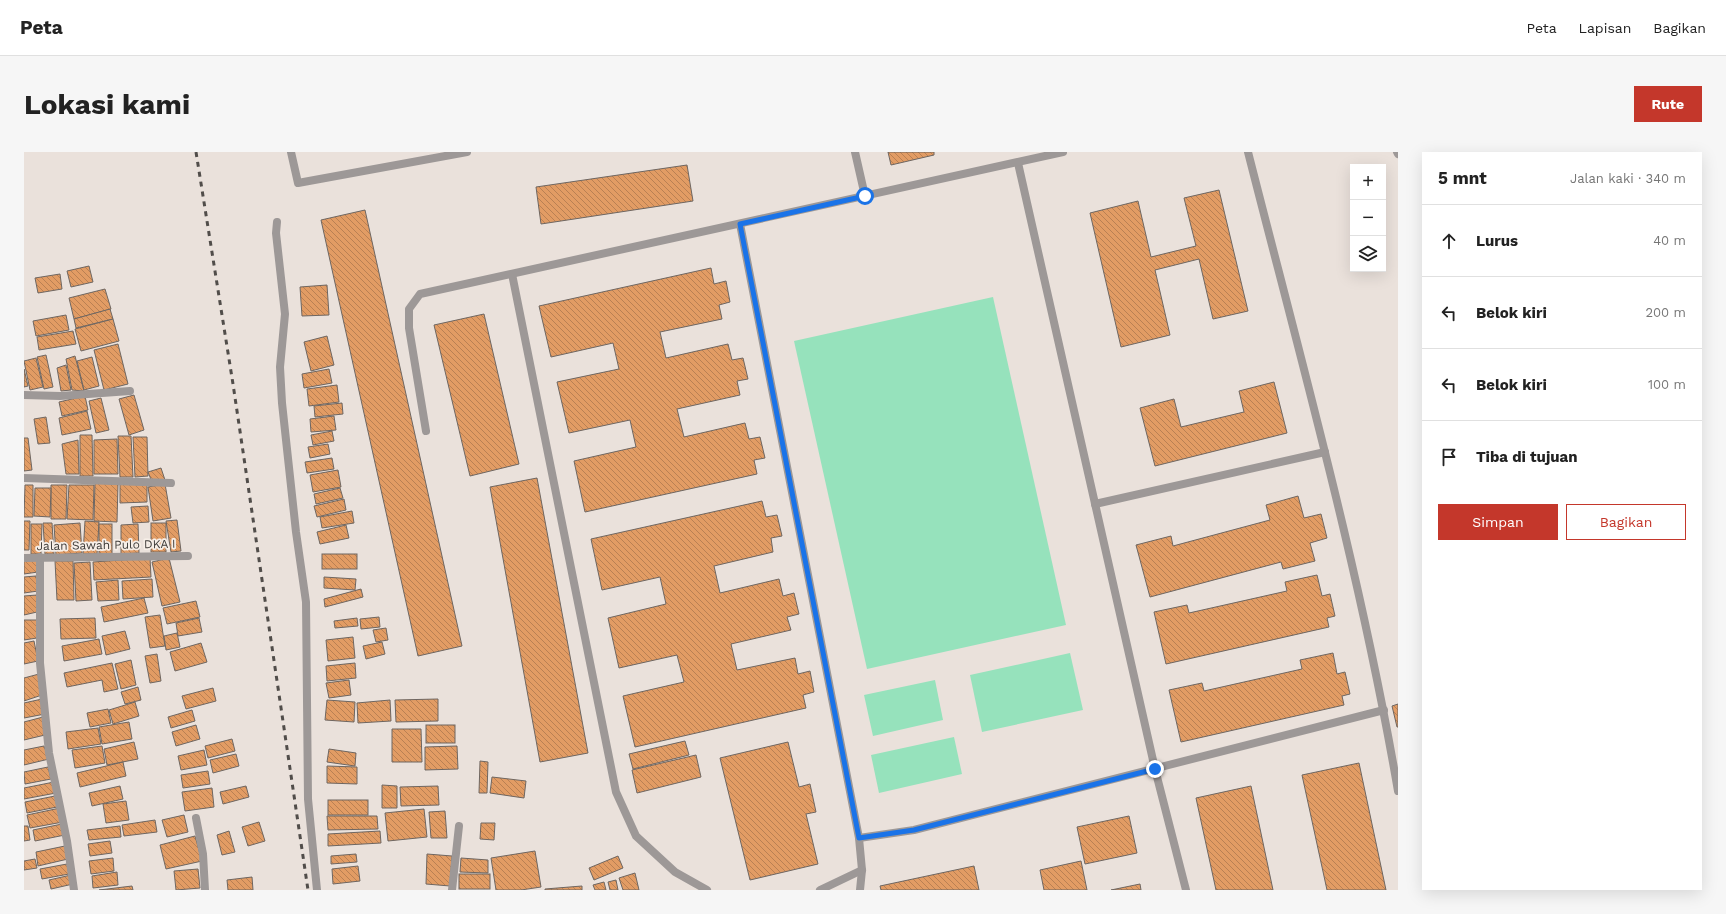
<!DOCTYPE html>
<html lang="id">
<meta charset="utf-8">
<style>
body{margin:0;font-family:"Work Sans",sans-serif;background:#f6f6f6;color:#222}
.controls{position:absolute;right:12px;top:12px;display:grid;overflow:hidden;border-radius:0px;box-shadow:0 4px 16px #0002}
.controls button{width:36px;height:36px;display:grid;place-items:center;padding:0;border:0;border-bottom:1px solid #e0e0e0;background:#fff;color:#222;font:20px sans-serif}
.stop{position:absolute;width:12px;height:12px;margin:-9px;border:3px solid #1a73e8;border-radius:50%;background:#fff}
.stop.end{background:#1a73e8;border-color:#fff;box-shadow:0 1px 4px #0008}
.list{margin:0;padding:0;list-style:none}
h2{display:flex;justify-content:space-between;align-items:center;height:52px;margin:0;padding:0 16px;font-size:17px}
h2 small{font-size:13px;font-weight:400;color:#767676}
.list li{display:grid;grid-template-columns:26px 1fr auto;gap:12px;align-items:center;box-sizing:border-box;height:72px;padding:0 16px;border-top:1px solid #e0e0e0}
.list b{display:block;font-size:15px;white-space:nowrap}
.list em{font-size:13px;font-style:normal;color:#767676}
.actions{display:flex;gap:8px;padding:12px 16px}
.actions a{flex:1;padding:9px 0;border:1px solid #c4372b;border-radius:0px;text-align:center;font-size:14px;color:#c4372b}
.actions .main{background:#c4372b;color:#fff}
.icon{flex:none;width:22px;height:22px;fill:none;stroke:currentColor;stroke-width:2;stroke-linecap:round;stroke-linejoin:round}
.map{position:relative;flex:none;width:1374px;height:738px;overflow:hidden;border-radius:0px}
header{display:flex;align-items:center;gap:24px;box-sizing:border-box;height:56px;padding:0 20px;background:#fff;border-bottom:1px solid #e0e0e0}
header strong{font-size:19px}
nav{display:flex;gap:22px;margin-inline-start:auto;font-size:14px}
.intro{display:flex;align-items:center;justify-content:space-between;box-sizing:border-box;height:96px;padding:0 24px}
h1{margin:0;font-size:28px}
.button{padding:10px 18px;border-radius:0px;background:#c4372b;color:#fff;font-size:14px;font-weight:700}
main{display:flex;gap:24px;padding:0 24px}
aside{flex:1;background:#fff;border-radius:0px;box-shadow:0 4px 16px #0002}
.map>svg:first-child{display:block}
</style>
<header>
<strong>Peta</strong>
<nav><a>Peta</a><a>Lapisan</a><a>Bagikan</a></nav>
</header>
<div class="intro"><h1>Lokasi kami</h1><a class="button">Rute</a></div>
<main>
<div class="map">
<svg width="1374" height="738" viewBox="0 0 1374 738">
<defs>
<pattern id="building-back-hatch" width="6" height="6" patternUnits="userSpaceOnUse"><rect width="6" height="6" fill="#e29c64"/><path d="M-1 5l2 2M0 0l6 6M5-1l2 2" fill="none" stroke="#b98053"/></pattern>
</defs>
<rect width="100%" height="100%" fill="#eae1db"/>
<g fill="#96e2bc">
<path d="M969,145L1042,473L843,517L770,189Z"/>
<path d="M1046,501L1059,558L958,580L946,523Z"/>
<path d="M911,528L919,568L849,584L840,543Z"/>
<path d="M930,585L938,622L855,641L847,603Z"/>
</g>
<g fill="url(#building-back-hatch)" stroke="#6e6661">
<path d="M864,0H910V3L867,13Z"/>
<path d="M663,13L669,49L517,72L512,35Z"/>
<path d="M1195,38L1224,159L1189,167L1175,107L1131,118L1146,183L1097,195L1066,61L1114,49L1127,105L1172,94L1160,46Z"/>
<path d="M341,58L438,494L394,504L297,68Z"/>
<path d="M65,114L69,130L47,135L43,119Z"/>
<path d="M687,116L690,132L702,129L706,150L695,153L698,167L636,180L642,206L704,192L708,208L719,206L724,227L713,229L716,243L653,257L660,285L721,271L725,287L736,285L741,306L730,308L733,322L561,360L550,309L612,295L606,268L545,281L533,230L595,217L589,191L527,205L515,154Z"/>
<path d="M36,122L38,137L14,141L11,126Z"/>
<path d="M303,133L305,163L278,164L276,135Z"/>
<path d="M81,137L87,157L50,167L45,146Z"/>
<path d="M86,157L89,167L52,176L50,167Z"/>
<path d="M460,162L495,312L446,324L410,173Z"/>
<path d="M42,163L45,178L12,184L9,169Z"/>
<path d="M89,167L95,189L57,199L51,177Z"/>
<path d="M49,179L52,192L15,198L13,185Z"/>
<path d="M303,184L310,213L287,219L280,190Z"/>
<path d="M94,192L104,232L80,238L70,198Z"/>
<path d="M22,203L29,235L20,237L13,205Z"/>
<path d="M51,204L60,239L48,238L42,207Z"/>
<path d="M68,205L75,234L60,238L53,209Z"/>
<path d="M12,206L19,235L6,238L0,209Z"/>
<path d="M42,213L47,238L37,239L33,216Z"/>
<path d="M0,217L4,234L0,235Z"/>
<path d="M305,217L308,231L280,236L278,222Z"/>
<path d="M1250,230L1263,281L1131,314L1116,256L1150,247L1157,275L1220,260L1215,239Z"/>
<path d="M313,233L315,250L285,254L283,237Z"/>
<path d="M110,243L120,278L105,283L95,247Z"/>
<path d="M61,244L64,258L38,264L35,250Z"/>
<path d="M77,246L85,278L72,281L65,249Z"/>
<path d="M318,251L319,262L291,265L290,254Z"/>
<path d="M63,259L67,277L38,283L35,266Z"/>
<path d="M310,264L312,278L287,280L286,267Z"/>
<path d="M22,265L26,291L14,292L10,267Z"/>
<path d="M308,279L310,289L289,293L287,283Z"/>
<path d="M56,283H68L69,324H56Z"/>
<path d="M94,284H107L109,325H96Z"/>
<path d="M109,285H123L124,324L111,325Z"/>
<path d="M0,286H4L8,318L0,319Z"/>
<path d="M93,287L94,322H70V288Z"/>
<path d="M54,288L55,322H42L38,292Z"/>
<path d="M304,292L306,302L286,306L284,295Z"/>
<path d="M308,306L310,317L283,321L281,310Z"/>
<path d="M137,316L141,328L128,330L124,320Z"/>
<path d="M314,318L317,335L289,340L286,323Z"/>
<path d="M513,326L564,601L516,610L466,335Z"/>
<path d="M71,331L94,332L93,370L70,369Z"/>
<path d="M96,332H123V350L96,351Z"/>
<path d="M141,332L147,366L129,369L124,335Z"/>
<path d="M1,333H9V365H0Z"/>
<path d="M27,333H43L42,367H27Z"/>
<path d="M45,333H70L69,368L43,367Z"/>
<path d="M11,336H27L26,365L10,364Z"/>
<path d="M316,336L319,346L292,352L290,342Z"/>
<path d="M1274,344L1280,366L1297,362L1303,386L1286,391L1291,409L1259,417L1257,410L1126,445L1112,393L1147,384L1149,394L1246,368L1242,353Z"/>
<path d="M320,347L322,358L293,365L290,354Z"/>
<path d="M738,349L742,365L753,363L758,384L747,386L749,400L690,414L696,441L755,427L759,444L770,441L775,462L763,465L767,478L707,492L713,518L771,506L774,522L786,519L790,540L779,543L782,556L611,595L599,544L660,530L653,503L595,516L584,466L642,452L636,425L578,438L567,387Z"/>
<path d="M124,354L125,370L109,371L107,355Z"/>
<path d="M328,359L330,371L298,376L296,365Z"/>
<path d="M153,368L157,399L147,400L142,369Z"/>
<path d="M0,369H6L5,398H0Z"/>
<path d="M61,369L75,370L73,402H59Z"/>
<path d="M19,371H28L30,402H21Z"/>
<path d="M56,371L58,401L32,403L30,373Z"/>
<rect x="127" y="371" width="15" height="29"/>
<path d="M7,372H18L17,402H7Z"/>
<rect x="75" y="372" width="13" height="30"/>
<path d="M114,372L115,401L97,402V373Z"/>
<path d="M322,373L325,386L296,392L293,380Z"/>
<rect x="298" y="402" width="35" height="15"/>
<path d="M126,406L127,425L70,428L69,410Z"/>
<path d="M145,406L156,450L138,454L128,410Z"/>
<path d="M0,408H14V420L0,422Z"/>
<path d="M31,409H49L50,448H33Z"/>
<path d="M66,410L68,448L52,449L50,411Z"/>
<path d="M1293,423L1298,444L1306,442L1311,464L1303,466L1305,475L1142,512L1130,460L1163,453L1165,461L1263,439L1261,430Z"/>
<path d="M12,424L14,439L0,441V425Z"/>
<path d="M300,425L332,427L331,438L300,436Z"/>
<path d="M128,427L129,445L99,447L98,429Z"/>
<path d="M94,428L95,448L74,449L72,430Z"/>
<path d="M337,437L339,445L301,455L300,447Z"/>
<path d="M13,443V460L0,463V444Z"/>
<path d="M120,446L124,461L80,470L77,455Z"/>
<path d="M172,449L176,465L143,472L139,456Z"/>
<path d="M136,463L141,494L126,496L121,465Z"/>
<path d="M355,465L356,475L337,477L336,467Z"/>
<path d="M71,466L72,486L37,487L36,467Z"/>
<path d="M175,466L178,480L154,484L152,471Z"/>
<path d="M333,466L334,474L311,476L310,469Z"/>
<path d="M0,468H15L13,486L0,488Z"/>
<path d="M362,476L364,488L352,490L349,478Z"/>
<path d="M101,479L106,497L82,503L78,484Z"/>
<path d="M153,481L156,495L142,498L140,484Z"/>
<path d="M329,485L331,506L304,509L302,488Z"/>
<path d="M75,487L78,502L40,509L38,494Z"/>
<path d="M10,489L14,509L0,512V491Z"/>
<path d="M358,490L361,502L342,507L339,494Z"/>
<path d="M177,491L183,510L151,519L146,500Z"/>
<path d="M1309,501L1313,522L1321,520L1326,542L1318,544L1320,553L1157,590L1145,538L1178,531L1180,539L1278,517L1276,508Z"/>
<path d="M133,502L137,529L126,531L121,504Z"/>
<path d="M107,508L112,533L97,537L91,512Z"/>
<path d="M88,511L94,537L80,540L78,528L43,535L40,521Z"/>
<path d="M331,511L332,526L303,529L302,514Z"/>
<path d="M15,522L18,543L0,549V526Z"/>
<path d="M325,528L327,543L305,546L302,531Z"/>
<path d="M114,535L117,548L101,552L97,540Z"/>
<path d="M189,536L192,549L162,557L158,544Z"/>
<path d="M18,547L21,562L0,566V551Z"/>
<path d="M414,547V569L372,570L371,548Z"/>
<path d="M303,548L331,550L330,570L301,568Z"/>
<path d="M366,548L367,569L334,571L333,551Z"/>
<path d="M111,550L115,564L89,572L85,558Z"/>
<path d="M1374,552V575H1373L1368,554Z"/>
<path d="M84,557L87,571L66,575L63,561Z"/>
<path d="M168,558L171,569L147,576L144,565Z"/>
<path d="M19,565L21,583L0,588V570Z"/>
<path d="M105,570L108,587L78,592L75,575Z"/>
<path d="M172,573L176,587L152,594L148,580Z"/>
<rect x="402" y="573" width="29" height="18"/>
<path d="M74,576L77,592L44,597L42,580Z"/>
<path d="M368,577H397L398,610H368Z"/>
<path d="M208,587L211,599L184,606L181,594Z"/>
<path d="M661,589L665,603L609,617L605,602Z"/>
<path d="M110,590L114,607L83,613L80,597Z"/>
<path d="M764,590L775,635L786,632L792,660L782,662L794,712L726,728L696,606Z"/>
<path d="M20,594L25,607L0,613V598Z"/>
<path d="M78,594L81,611L51,616L48,598Z"/>
<path d="M433,594L434,617L401,618V595Z"/>
<path d="M305,597L332,601L331,614L303,610Z"/>
<path d="M180,598L183,613L157,618L154,604Z"/>
<path d="M212,602L215,614L189,621L186,608Z"/>
<path d="M672,603L677,625L613,641L608,618Z"/>
<path d="M456,609L464,610L463,641H455Z"/>
<path d="M99,610L102,624L56,635L53,621Z"/>
<path d="M1335,611L1362,738H1303L1278,623Z"/>
<path d="M303,614L333,615V632L303,631Z"/>
<path d="M24,615L27,627L1,632L0,620Z"/>
<path d="M184,619L186,632L159,636L157,623Z"/>
<path d="M468,625L502,629L500,646L466,641Z"/>
<path d="M30,630L32,641L0,647V636Z"/>
<path d="M358,633L373,634V656H358Z"/>
<path d="M96,634L99,647L68,654L65,641Z"/>
<path d="M222,634L225,645L199,652L196,640Z"/>
<path d="M414,634L415,653L377,654L376,635Z"/>
<path d="M1227,634L1249,738H1192L1172,646Z"/>
<path d="M188,636L190,655L161,659L158,640Z"/>
<path d="M31,644L33,655L3,661L1,650Z"/>
<rect x="304" y="648" width="40" height="15"/>
<path d="M102,649L105,668L82,671L79,652Z"/>
<path d="M36,656L39,670L6,676L3,663Z"/>
<path d="M400,657L403,685L364,689L361,661Z"/>
<path d="M421,659L423,686H407L405,660Z"/>
<path d="M160,663L164,680L143,685L138,668Z"/>
<path d="M303,664H353L354,677L304,678Z"/>
<path d="M1105,664L1113,701L1061,712L1053,675Z"/>
<path d="M131,668L133,680L100,684L98,673Z"/>
<path d="M235,670L241,689L224,694L218,675Z"/>
<path d="M457,671H471L470,688L456,687Z"/>
<path d="M38,672L41,683L11,689L9,678Z"/>
<path d="M0,674H4L6,688L0,689Z"/>
<path d="M96,674L97,685L65,688L63,678Z"/>
<path d="M205,679L211,700L198,703L193,683Z"/>
<path d="M356,679L357,691L304,694V682Z"/>
<path d="M171,684L178,709L142,717L136,693Z"/>
<path d="M86,689L88,701L66,704L64,692Z"/>
<path d="M41,694L44,707L14,714L12,700Z"/>
<path d="M511,699L517,735L497,738H472L467,706Z"/>
<path d="M332,702L333,710L307,712V704Z"/>
<path d="M403,702L428,704L426,734L402,732Z"/>
<path d="M594,704L599,716L570,728L565,716Z"/>
<path d="M89,706L90,719L67,722L65,709Z"/>
<path d="M437,706L464,708V721L436,720Z"/>
<path d="M11,707L13,716L0,718V709Z"/>
<path d="M1057,709L1063,738H1020L1016,718Z"/>
<path d="M43,712L45,722L18,727L16,717Z"/>
<path d="M334,714L336,729L309,732L308,717Z"/>
<path d="M950,714L955,738H857L856,734Z"/>
<path d="M174,717L176,736L152,738L150,719Z"/>
<path d="M93,720L94,733L69,736L68,724Z"/>
<path d="M611,721L615,738H599L595,726Z"/>
<rect x="435" y="722" width="31" height="15"/>
<path d="M47,723L49,732L27,737L25,728Z"/>
<path d="M228,725L229,738H204L203,728Z"/>
<path d="M592,728L594,738H586L584,730Z"/>
<path d="M580,730L582,738H571L569,733Z"/>
<path d="M1116,732L1117,738H1087Z"/>
<path d="M108,734L109,738H75Z"/>
<path d="M558,734V738H521V737Z"/>
</g>
<g fill="none" stroke-linecap="round" stroke-linejoin="round">
<g stroke="#9d9897" stroke-width="8">
<path d="M267,0L274,31L443,0"/>
<path d="M831,0L841,44"/>
<path d="M1224,0C1278,212 1337,423 1374,639"/>
<path d="M1373,0L1374,2"/>
<path d="M994,11L1131,617L1162,738"/>
<path d="M716,72L835,686L838,718L836,738"/>
<path d="M488,122L592,640L612,684L651,720L683,738"/>
<path d="M402,279L385,176V157L396,142L1039,0"/>
<path d="M1071,352L1301,300"/>
<path d="M835,686L890,678L1360,558"/>
<path d="M796,738L838,718"/>
</g>
<g stroke="#9d9897" stroke-width="8">
<path d="M253,70L252,81L261,162L256,215L258,251L272,380L282,450L284,647L293,738"/>
<path d="M0,243L36,244L106,239"/>
<path d="M0,326L147,331"/>
<path d="M16,405V511L25,601L43,689L50,738"/>
<path d="M0,406L164,404"/>
<path d="M172,666L179,702L181,738"/>
<path d="M428,738L435,674"/>
</g>
<path stroke="#514d4a" stroke-width="3" stroke-dasharray="5 5" stroke-linecap="butt" d="M172,0L209,232L284,738"/>
</g>
<g fill="none" stroke-linecap="round" stroke-linejoin="round">
<path stroke="#1a73e8" stroke-width="5" d="M841,44L716,72L835,686L890,678L1131,617"/>
</g>
<g text-anchor="middle" dominant-baseline="central" stroke-width="3.5" stroke-linejoin="round" paint-order="stroke">
<g font-size="12" fill="#3f3c39" stroke="#f7efe8">
<text transform="translate(82 393) rotate(-1)">Jalan Sawah Pulo DKA I</text>
</g>
</g>
</svg>
<div class="controls">
<button>+</button>
<button>−</button>
<button><svg class="icon" aria-label="layers" viewBox="0 0 24 24"><path d="M12 4l9 5-9 5-9-5zM3 14l9 5 9-5"/></svg></button>
</div>
<div class="stop" style="left:841px;top:44px"></div>
<div class="stop end" style="left:1131px;top:617px"></div>
</div>
<aside>
<h2>5 mnt<small>Jalan kaki · 340 m</small></h2>
<ul class="list">
<li><svg class="icon" aria-label="ahead" viewBox="0 0 24 24"><path d="M12 20V5M6 11l6-6 6 6"/></svg><div><b>Lurus</b></div><em>40 m</em></li>
<li><svg class="icon" aria-label="left" viewBox="0 0 24 24"><path d="M17 20v-9H6M10 6l-5 5 5 5"/></svg><div><b>Belok kiri</b></div><em>200 m</em></li>
<li><svg class="icon" aria-label="left" viewBox="0 0 24 24"><path d="M17 20v-9H6M10 6l-5 5 5 5"/></svg><div><b>Belok kiri</b></div><em>100 m</em></li>
<li><svg class="icon" aria-label="arrive" viewBox="0 0 24 24"><path d="M6 21V4h12l-3 4 3 4H6"/></svg><div><b>Tiba di tujuan</b></div></li>
</ul>
<div class="actions"><a class="main">Simpan</a><a>Bagikan</a></div>
</aside>
</main>
